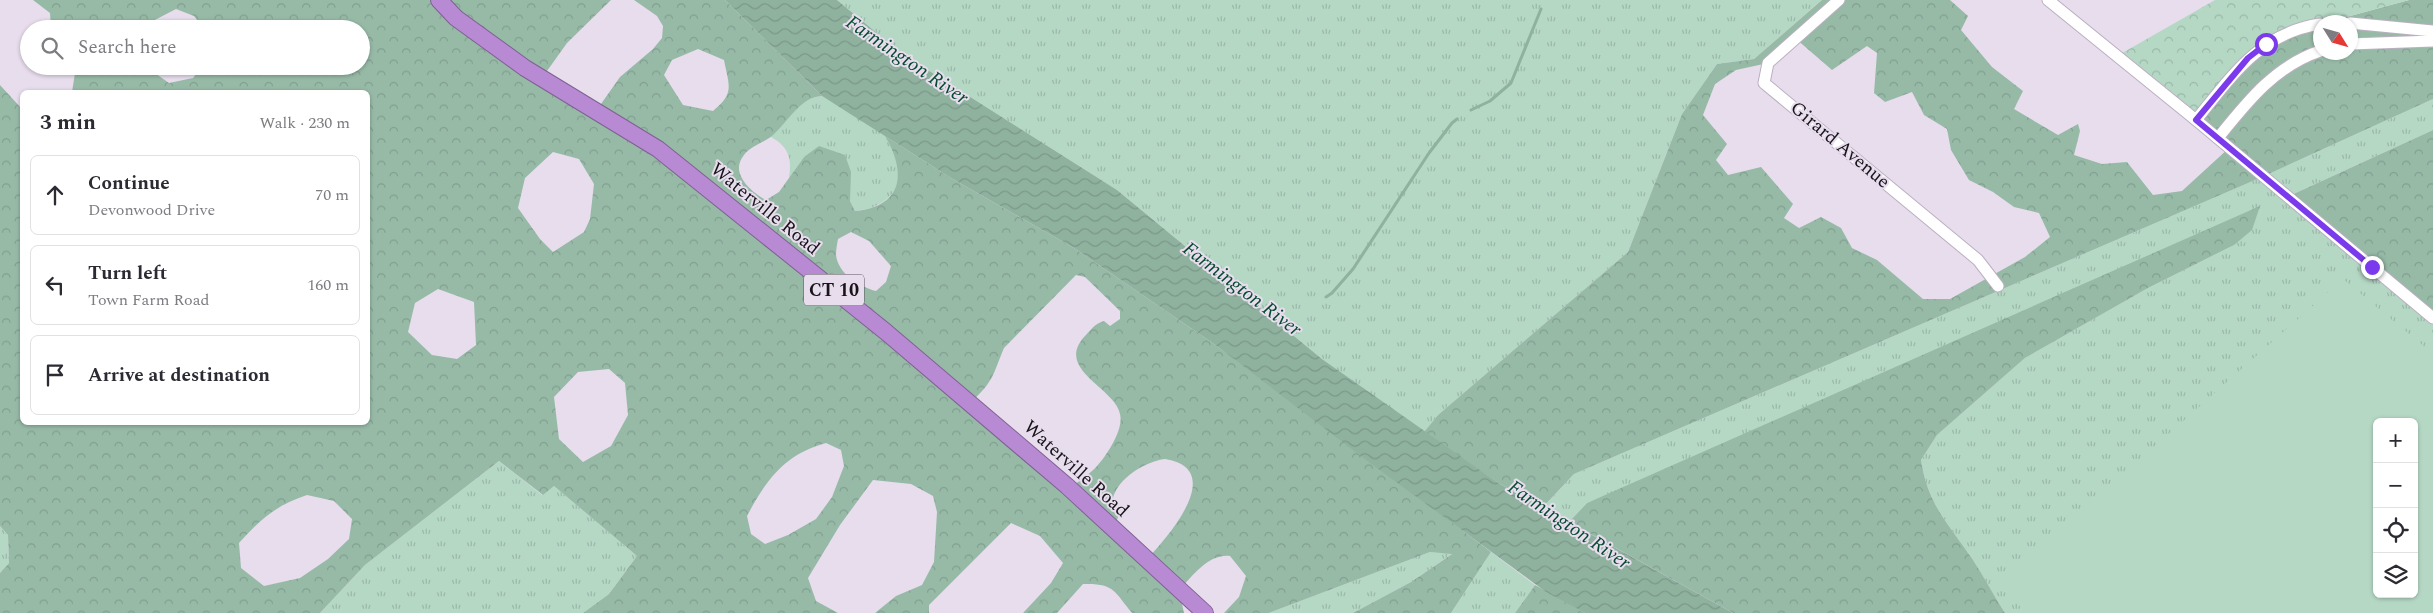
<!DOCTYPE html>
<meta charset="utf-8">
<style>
body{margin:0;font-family:Spectral,serif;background:#f7f7f7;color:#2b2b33}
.controls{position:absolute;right:15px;bottom:15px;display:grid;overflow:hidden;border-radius:8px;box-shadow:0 1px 4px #0004}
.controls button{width:45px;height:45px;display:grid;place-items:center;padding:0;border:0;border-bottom:1px solid #e1e1e2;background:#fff;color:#2b2b33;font:25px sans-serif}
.compass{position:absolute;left:2313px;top:15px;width:45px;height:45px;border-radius:50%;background:#fff;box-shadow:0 1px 4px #0004;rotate:127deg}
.stop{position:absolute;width:15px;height:15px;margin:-11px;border:4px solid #7c3aed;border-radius:50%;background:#fff}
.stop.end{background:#7c3aed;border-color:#fff;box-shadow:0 1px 5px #0008}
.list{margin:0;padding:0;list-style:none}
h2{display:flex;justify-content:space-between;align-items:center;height:65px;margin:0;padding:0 20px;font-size:21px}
h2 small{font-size:16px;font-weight:400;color:#7c7c81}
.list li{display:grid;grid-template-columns:32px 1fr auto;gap:15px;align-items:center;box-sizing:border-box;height:80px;margin:0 10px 10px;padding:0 10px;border:1px solid #e1e1e2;border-radius:8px}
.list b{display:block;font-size:19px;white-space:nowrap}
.list p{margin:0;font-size:16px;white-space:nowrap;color:#7c7c81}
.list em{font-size:16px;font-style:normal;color:#7c7c81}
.icon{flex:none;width:28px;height:28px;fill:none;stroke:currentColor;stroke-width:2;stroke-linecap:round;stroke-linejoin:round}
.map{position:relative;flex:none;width:2433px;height:613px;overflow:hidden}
.search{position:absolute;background:#fff;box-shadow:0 1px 4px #0004;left:20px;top:20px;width:350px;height:55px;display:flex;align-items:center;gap:12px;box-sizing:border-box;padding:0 18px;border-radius:28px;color:#7c7c81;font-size:19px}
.panel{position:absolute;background:#fff;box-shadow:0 1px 4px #0004;left:20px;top:90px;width:350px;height:335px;border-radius:8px}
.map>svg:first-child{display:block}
</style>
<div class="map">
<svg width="2433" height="613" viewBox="0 0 2433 613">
<defs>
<pattern id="grass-tufts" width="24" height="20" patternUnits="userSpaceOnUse" patternTransform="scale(1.25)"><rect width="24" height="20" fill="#b5d8c5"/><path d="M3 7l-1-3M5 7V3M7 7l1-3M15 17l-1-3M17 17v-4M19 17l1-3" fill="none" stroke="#9bb8a9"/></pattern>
<pattern id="forest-crowns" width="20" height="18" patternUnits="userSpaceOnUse" patternTransform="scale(1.25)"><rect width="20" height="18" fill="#97baa7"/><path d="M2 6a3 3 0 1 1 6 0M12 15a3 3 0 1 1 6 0" fill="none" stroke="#819f8f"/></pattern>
<pattern id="park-crowns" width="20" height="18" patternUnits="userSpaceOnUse" patternTransform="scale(1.25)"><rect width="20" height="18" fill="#b5d8c5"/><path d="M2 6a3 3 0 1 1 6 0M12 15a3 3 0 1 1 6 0" fill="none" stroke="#9bb8a9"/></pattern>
<pattern id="water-waves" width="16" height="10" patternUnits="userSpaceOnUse" patternTransform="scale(1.25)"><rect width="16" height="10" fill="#8fb29f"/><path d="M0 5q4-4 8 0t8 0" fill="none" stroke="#7b9888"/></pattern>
</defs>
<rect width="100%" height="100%" fill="#e7dded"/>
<g fill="url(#grass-tufts)" fill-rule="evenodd">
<path d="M837,0H1822L1754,59L1717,64L1682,114L1628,252L1438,415L1424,432L1322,359L1117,190L901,53Z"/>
<path d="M822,96C839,107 872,123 885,136C890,141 893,150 896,156C908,189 885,208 855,211L850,201V188L804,157L789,178C792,159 789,147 771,137C785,122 801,97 822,96Z"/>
<path d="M2433,99V130L2287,197L2433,318V613H2005C1994,596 1984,578 1973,560C1949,524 1928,506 1921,460L1937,435L2025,358L2148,288L2234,245L1587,503L1569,522L1543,507L1574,474L2262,177ZM2377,422H2414V594H2377Z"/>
<path d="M499,461L542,495L554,486L637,556L609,594L583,613H320L365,565Z"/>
<path d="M0,526L8,535L9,563L0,573Z"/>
<path d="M1430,552L1453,553L1411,582L1353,613H1269Z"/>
<path d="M1491,552L1535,585L1515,613H1451Z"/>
</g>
<g fill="url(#forest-crowns)" fill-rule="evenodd">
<path d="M33,0H611L567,43L542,78L596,111L620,77L653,49L662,38L663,26L657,16L634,0H725L822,96C800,97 788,122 772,136C763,143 751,146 744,155C729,173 751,192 766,200L779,192L804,157L819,146L845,155L851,172L850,201L855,211C903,206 907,173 885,136L951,178L1074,248L1214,344L1491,552L1451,613H1353L1411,582L1452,554L1430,552L1269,613H1224L1239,597L1246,576L1230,556C1208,554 1194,575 1179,590L1184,613H1132C1114,591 1114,583 1083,584L1057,613H1023L1051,583L1063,563L1040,536L1011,523L929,605V613H875L896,596L922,585L934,562L937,512L933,496L911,484L873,480L840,525L808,578L816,601L838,613H583L609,594L637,556L554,486L543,495L499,461L365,565L320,613H0V573L9,563L8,535L0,526V85L22,109V422H368V92H72L75,73L72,66H150L152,71L169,83L193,78L202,66H361V29H204L194,16L176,9L151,22L148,29H51L50,13ZM698,49L724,60C729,86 735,93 713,111L683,105L664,75L672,60ZM553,152L579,159L594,184L590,219L584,232L553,252L540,239L518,208L525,178ZM851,232L869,241L891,266L886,282L876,291C860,287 838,274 836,255C836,250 837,244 838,239ZM1076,275L1085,277L1120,311V319L1110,326L1104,321C1094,324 1091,330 1084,337C1055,370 1115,388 1120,414C1124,429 1107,455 1097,466C1090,474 1079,481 1070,488L970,403C995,380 992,376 1004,348ZM438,289L474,302L476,345L457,359L432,355L408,332L415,303ZM609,369L625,383L628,415L611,446L583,462L559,439L554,397L578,372ZM826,443L841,450L844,466L832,497L816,519L788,535L765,544L751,534L747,516C766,480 785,454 826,443ZM1165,459C1227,469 1169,536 1147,559L1114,529L1118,517C1115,512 1111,505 1113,498C1118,478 1146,461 1165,459ZM307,495L334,501L352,519L349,539L328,559L300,578L264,586L241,568L239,543C262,518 275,506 307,495Z"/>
<path d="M1822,0H1950L1968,16L1961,30L1992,67L2023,91L2014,109L2058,135L2078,124L2080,131L2074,155L2102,164L2127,162L2153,195L2182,191L2229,148L2196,120L2248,58L2320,24V52H2350V22H2328L2409,0H2433V99L2262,177L1574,474L1543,507L1500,484L1424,432L1438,415L1628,252L1682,114L1717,64L1754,59ZM1795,38L1832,70L1867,46L1877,53L1874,93L1885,102L1912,92L1924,115L1947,129L1951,150L1969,180L1993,192L2014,207L2039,213L2050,237L2025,257L1950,299H1923L1877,260L1852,248L1841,228L1821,217L1799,228L1784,218L1793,204L1761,167L1728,175L1716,160L1727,144L1703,115L1715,84L1736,70L1768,63Z"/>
<path d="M2433,130V318L2287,197Z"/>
<path d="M2260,206L2252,230L2234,245L2148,288L2025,358L1937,435L1921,460C1928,506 1949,524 1973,560C1984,577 1994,596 2005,613H1733L1569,522L1587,503Z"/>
<path d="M1535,585L1585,613H1515Z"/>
</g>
<path fill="url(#park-crowns)" d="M2215,0H2409L2328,22H2320L2266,44L2196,120L2117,56Z"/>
<path fill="#b5d8c5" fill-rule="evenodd" d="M2343,279L2433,354V613H2025L2002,582ZM2377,422H2414V594H2377Z"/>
<path fill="url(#water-waves)" d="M725,0H837L901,53L1117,190L1322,359L1500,484L1733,613H1585L1546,592L1366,460L1214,344L1074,248L951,178L822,96Z"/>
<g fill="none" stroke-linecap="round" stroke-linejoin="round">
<g stroke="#8fb29f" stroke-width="3">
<path d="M1471,110L1490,101L1511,83L1541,9"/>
<path d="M1326,297L1332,293L1353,269L1429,153L1452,123L1457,119"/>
<path d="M1288,336L1298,326"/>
</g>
<defs>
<g id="minor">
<path d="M1839,0L1768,63L1764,83L1978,260L1998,286"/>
<path d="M2048,0L2196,120L2433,318"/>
<path d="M2350,23L2433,31"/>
<path d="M2350,44L2433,41"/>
<path d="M2196,120C2232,76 2260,33 2320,24"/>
<path d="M2218,138C2247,102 2275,66 2320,51"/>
</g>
<path id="highway" d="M439,0L456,18L525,68L658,149L804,266L886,332L1067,486L1205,613"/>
</defs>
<use href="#minor" stroke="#bab0c0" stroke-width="13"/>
<use href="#highway" stroke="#7f6192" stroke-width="18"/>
<use href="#minor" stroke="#fff" stroke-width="11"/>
<use href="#highway" stroke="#b78ad3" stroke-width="16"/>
</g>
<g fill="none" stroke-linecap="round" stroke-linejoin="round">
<path stroke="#7c3aed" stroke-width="6" d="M2266,44L2248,58L2196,120L2372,267"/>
</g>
<g text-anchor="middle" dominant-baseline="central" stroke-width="4" stroke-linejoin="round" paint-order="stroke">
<rect fill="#e7dded" stroke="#565059" stroke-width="1" x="804" y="274.5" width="60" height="31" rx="4"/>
<g font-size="18" font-weight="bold" fill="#18141a">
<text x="834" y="290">CT 10</text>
</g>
<g font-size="19" fill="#18141a" stroke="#e7dded">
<text transform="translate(1840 145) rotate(40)">Girard Avenue</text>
<text transform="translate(765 209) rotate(39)">Waterville Road</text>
<text transform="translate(1076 469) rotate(42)">Waterville Road</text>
</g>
<g font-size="20" font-style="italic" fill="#074a30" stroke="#e7dded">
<text transform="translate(907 60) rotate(34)">Farmington River</text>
<text transform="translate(1242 289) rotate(37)">Farmington River</text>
<text transform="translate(1569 525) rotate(34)">Farmington River</text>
</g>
</g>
</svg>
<div class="controls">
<button>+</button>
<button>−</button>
<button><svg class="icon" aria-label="locate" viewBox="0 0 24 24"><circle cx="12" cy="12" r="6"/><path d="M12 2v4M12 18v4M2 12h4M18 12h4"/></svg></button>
<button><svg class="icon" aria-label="layers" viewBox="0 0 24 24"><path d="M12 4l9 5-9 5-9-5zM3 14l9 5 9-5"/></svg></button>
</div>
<svg class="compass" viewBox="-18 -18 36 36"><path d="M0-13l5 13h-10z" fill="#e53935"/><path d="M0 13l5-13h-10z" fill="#7c7c81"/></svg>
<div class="stop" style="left:2266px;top:44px"></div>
<div class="stop end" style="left:2372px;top:267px"></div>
<div class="search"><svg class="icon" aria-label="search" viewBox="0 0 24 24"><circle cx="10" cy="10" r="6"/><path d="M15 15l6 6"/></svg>Search here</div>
<section class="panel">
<h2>3 min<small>Walk · 230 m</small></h2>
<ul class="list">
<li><svg class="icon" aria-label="ahead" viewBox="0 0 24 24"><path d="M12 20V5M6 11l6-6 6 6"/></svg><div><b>Continue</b><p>Devonwood Drive</p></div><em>70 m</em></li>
<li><svg class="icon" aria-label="left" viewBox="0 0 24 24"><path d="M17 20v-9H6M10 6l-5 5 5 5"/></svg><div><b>Turn left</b><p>Town Farm Road</p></div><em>160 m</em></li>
<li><svg class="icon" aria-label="arrive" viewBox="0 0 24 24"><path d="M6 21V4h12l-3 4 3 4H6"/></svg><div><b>Arrive at destination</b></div></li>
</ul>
</section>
</div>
